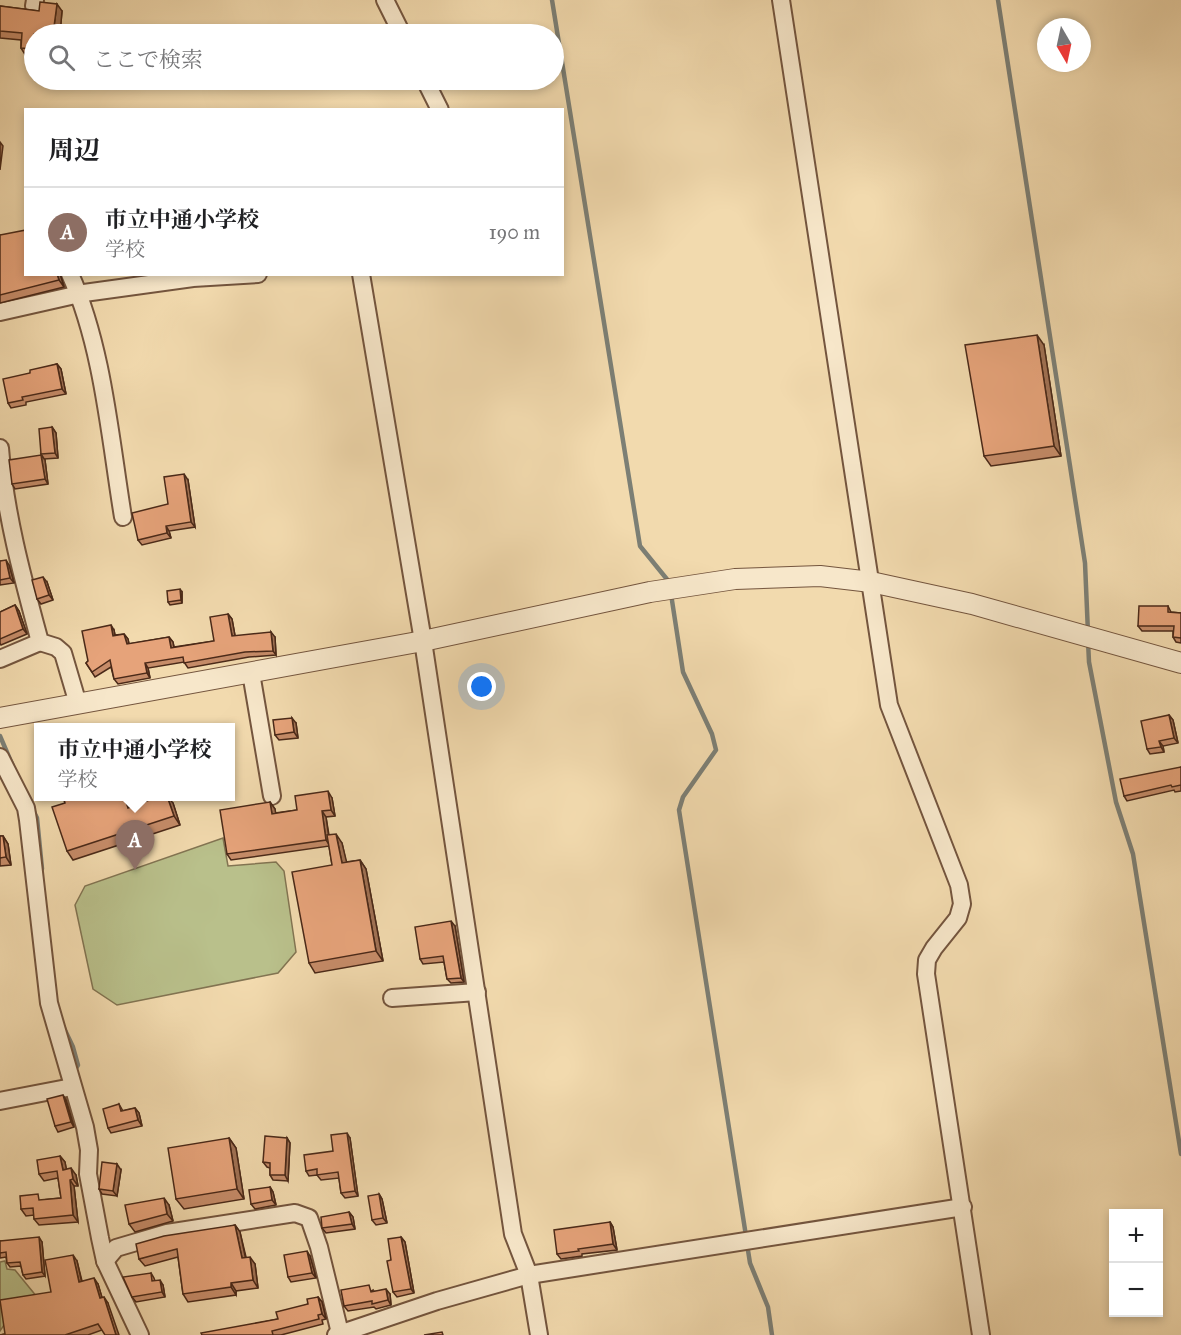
<!DOCTYPE html>
<html lang="ja">
<meta charset="utf-8">
<style>
body{margin:0;font-family:"IM FELL Great Primer","Noto Serif JP",serif;background:#f6f6f6;color:#202124}
.controls{position:absolute;right:18px;bottom:18px;display:grid;overflow:hidden;border-radius:0px;box-shadow:0 3px 9px #0003}
.controls button{width:54px;height:54px;display:grid;place-items:center;padding:0;border:0;border-bottom:2px solid #e0e0e0;background:#fff;color:#202124;font:30px sans-serif}
.compass{position:absolute;left:1037px;top:18px;width:54px;height:54px;border-radius:50%;background:#fff;box-shadow:0 3px 9px #0003;rotate:171deg}
.you{position:absolute;left:482px;top:687px;width:21px;height:21px;margin:-15px;border:4px solid #fff;border-radius:50%;background:#1a73e8;box-shadow:0 0 0 9px #1a73e833}
.badge{display:grid;place-items:center;width:39px;height:39px;border-radius:50%;background:#8f2418;color:#fff;font-size:20px;font-weight:700}
.pin{position:absolute;translate:-50% -50px;filter:drop-shadow(0 2px 3px #0008)}
.pin::after{content:'';position:absolute;top:32px;width:21px;height:18px;background:inherit;clip-path:polygon(0 0,100% 0,50% 100%)}
.popup{position:absolute;left:34px;top:723px;width:201px;height:78px;box-sizing:border-box;display:grid;place-content:center;border-radius:0px;background:#fff;filter:drop-shadow(0 2px 4px #0005);font-size:20px;white-space:nowrap;color:#757577}
.popup b{font-size:22px;color:#202124}
.popup::after{content:'';position:absolute;left:50%;top:100%;margin-left:-12px;border:12px solid transparent;border-top-color:#fff}
.list{margin:0;padding:0;list-style:none}
h2{display:flex;justify-content:space-between;align-items:center;height:78px;margin:0;padding:0 24px;font-size:26px}
h2 small{font-size:20px;font-weight:400;color:#757577}
.list li{display:grid;grid-template-columns:39px 1fr auto;gap:18px;align-items:center;box-sizing:border-box;height:90px;padding:0 24px;border-top:2px solid #e0e0e0}
.list b{display:block;font-size:22px;white-space:nowrap}
.list p{margin:0;font-size:20px;white-space:nowrap;color:#757577}
.list em{font-size:20px;font-style:normal;color:#757577}
.icon{flex:none;width:33px;height:33px;fill:none;stroke:currentColor;stroke-width:2;stroke-linecap:round;stroke-linejoin:round}
.map{position:relative;flex:none;width:1181px;height:1335px;overflow:hidden}
.search{position:absolute;background:#fff;box-shadow:0 3px 9px #0003;left:24px;top:24px;width:540px;height:66px;display:flex;align-items:center;gap:15px;box-sizing:border-box;padding:0 21px;border-radius:33px;color:#757577;font-size:22px}
.panel{position:absolute;background:#fff;box-shadow:0 3px 9px #0003;left:24px;top:108px;width:540px;height:168px;border-radius:0px}
.map>svg:first-child{display:block}
</style>
<div class="map">
<svg width="1181" height="1335" viewBox="0 0 1181 1335">
<rect width="100%" height="100%" fill="#f2daae"/>
<filter id="stains"><feTurbulence type="fractalNoise" baseFrequency=".00333" numOctaves="4"/><feColorMatrix values="0 0 0 0 .2 0 0 0 0 .09 0 0 0 0 .02 0 0 0 .5 -.17"/></filter>
<radialGradient id="worn" r=".72"><stop offset=".6" stop-color="#630" stop-opacity="0"/><stop offset="1" stop-color="#630" stop-opacity=".3"/></radialGradient>
<g fill="#b9c08b" stroke="#827452" stroke-width="1.5">
<path d="M223,838L228,866L276,862L284,871L296,952L278,973L117,1005L93,989L75,905L85,886Z"/>
<path d="M5,1261L7,1269L15,1270L37,1297L4,1325L0,1331V1262Z"/>
</g>
<g fill="none" stroke-linecap="round" stroke-linejoin="round">
<g stroke="#7c7f75" stroke-width="4.5">
<path d="M552,0L640,546L670,583"/>
<path d="M998,0L1085,563L1088,633"/>
<path d="M671,594L683,672L712,734L716,750L683,797L679,810L746,1236"/>
<path d="M1088,641L1089,662L1116,802L1133,854L1181,1154"/>
<path d="M0,736L12,764"/>
<path d="M34,812L37,818L42,869"/>
<path d="M63,1026L73,1047L78,1065L73,1073"/>
<path d="M747,1244L750,1263L768,1307L772,1335"/>
</g>
<defs>
<g id="minor">
<path d="M385,0L402,34"/>
<path d="M781,0L889,705L959,885L962,904L958,918L934,948L927,960L926,974L981,1335"/>
<path d="M34,6L35,0"/>
<path d="M425,80L440,110"/>
<path d="M70,274C103,347 110,438 123,517"/>
<path d="M361,274L423,641L513,1234L529,1275L539,1335"/>
<path d="M0,312L84,293L193,278L258,274"/>
<path d="M0,448C5,514 23,579 40,642L56,647L63,653L78,704"/>
<path d="M0,659L40,642"/>
<path d="M251,673L272,796"/>
<path d="M0,757L26,808L28,820L49,1003L85,1127L89,1150L88,1174L100,1238L105,1261L140,1335"/>
<path d="M392,998L477,992"/>
<path d="M0,1101L72,1087"/>
<path d="M105,1261L116,1248L167,1233L295,1213L309,1218L319,1247L340,1333"/>
<path d="M336,1335L437,1301L529,1275L963,1207"/>
</g>
<path id="tertiary" d="M0,718L423,641L650,592L735,579L820,576L871,582L972,604L1181,663"/>
</defs>
<use href="#minor" stroke="#74553e" stroke-width="20"/>
<use href="#tertiary" stroke="#74553e" stroke-width="22"/>
<use href="#minor" stroke="#f7e7ca" stroke-width="16"/>
<use href="#tertiary" stroke="#f7e7ca" stroke-width="20"/>
</g>
<g fill="#c68c69" stroke="#4a2918" stroke-width="1.5">
<path d="M0,6L39,11H62L60,34H34V57L26,56L21,48V40L0,38Z"/>
<path d="M0,235L26,274H60L64,287L0,303Z"/>
<path d="M1044,345L1061,456L991,466L984,456Z"/>
<path d="M57,364L61,369L66,394L26,402V405L11,408L8,403L30,373Z"/>
<path d="M52,427L56,433L58,458L44,459L41,454Z"/>
<path d="M45,460L48,484L15,489L12,484Z"/>
<path d="M188,480L195,527L169,531L171,538L142,545L138,540Z"/>
<path d="M0,561L9,565L14,583L0,585Z"/>
<path d="M47,582L53,600L41,604L37,599Z"/>
<path d="M182,592V603L170,605L168,602Z"/>
<path d="M15,605L19,611L27,634L1,645L0,643V612Z"/>
<path d="M1168,606L1171,612L1181,613V643L1176,642L1173,637V631H1142L1138,626Z"/>
<path d="M228,614L232,619L235,636L275,637L276,655L249,657L188,668L184,662L148,668L150,678L118,684L114,679L111,667L95,677L86,663L114,630L115,635L124,634L128,639L129,644L169,637L173,642L174,647L214,641Z"/>
<path d="M1169,715L1173,720L1178,743L1163,746L1164,752L1150,754L1147,749Z"/>
<path d="M296,723L298,738L279,740L275,735Z"/>
<path d="M1181,767V791L1175,792L1174,790L1127,801L1124,796Z"/>
<path d="M63,796H127L131,807L173,803L180,825L73,860L67,851L65,803Z"/>
<path d="M332,798L335,816L326,817L329,835L342,843L346,862L360,860L366,869L383,961L315,973L309,963L332,865L329,846L231,860L227,854L270,802L275,809V813L297,810Z"/>
<path d="M0,836H3L8,844L11,865L0,866Z"/>
<path d="M455,926L464,982L451,983L447,979L444,962L423,964L420,959Z"/>
<path d="M66,1100L74,1127L58,1132L55,1126Z"/>
<path d="M119,1104L123,1111L135,1108L139,1113L142,1126L111,1133L108,1128Z"/>
<path d="M229,1138L236,1148L244,1199L184,1209L176,1199Z"/>
<path d="M287,1138L290,1143L288,1181L273,1180L270,1175V1168L267,1167L263,1162Z"/>
<path d="M350,1138L358,1196L345,1198L341,1193L339,1178L321,1180L317,1175L309,1176L306,1171Z"/>
<path d="M60,1156L65,1162L66,1169L76,1175L78,1186H74L78,1222L39,1225L34,1219V1215L26,1216L21,1209L42,1200L61,1198L58,1178L44,1181L39,1174Z"/>
<path d="M121,1170L117,1196L102,1194L99,1189Z"/>
<path d="M270,1187L273,1192L276,1205L255,1209L251,1204Z"/>
<path d="M379,1194L382,1199L387,1223L376,1225L372,1220Z"/>
<path d="M169,1205L173,1221L135,1232L129,1224Z"/>
<path d="M349,1212L353,1217L355,1229L326,1233L322,1228Z"/>
<path d="M610,1222L613,1227L617,1250L582,1254V1256L561,1259L557,1254Z"/>
<path d="M235,1225L240,1232L246,1257L255,1264L258,1288L236,1291V1295L188,1302L183,1294L178,1257L145,1266L139,1259Z"/>
<path d="M401,1237L405,1242L414,1293L397,1297L393,1292L391,1260Z"/>
<path d="M0,1241L42,1242L45,1276L26,1279L23,1275L21,1266L10,1267L7,1263L6,1257L0,1258Z"/>
<path d="M310,1256L316,1278L291,1282L288,1277Z"/>
<path d="M77,1261L82,1281L98,1284L102,1298L108,1303L102,1330L88,1335H0L5,1334L51,1292Z"/>
<path d="M151,1273L154,1278L155,1281L163,1285L165,1297L136,1302L132,1297Z"/>
<path d="M373,1290V1291L390,1294L391,1305L376,1309L374,1307L348,1311L344,1306Z"/>
<path d="M318,1297L322,1302L326,1319L322,1320L323,1324L281,1335H202L278,1319L308,1304Z"/>
</g>
<g fill="#a17255" stroke="#4a2918" stroke-width="1.5">
<path d="M57,4L62,11L60,34H53Z"/>
<path d="M0,142L3,146L0,170Z"/>
<path d="M57,274H60L64,287L59,280Z"/>
<path d="M1037,335L1044,345L1061,456L1054,446Z"/>
<path d="M57,364L61,369L66,394L62,389Z"/>
<path d="M52,427L56,433L58,458L55,453Z"/>
<path d="M41,455L45,460L48,484L45,479Z"/>
<path d="M184,474L188,480L195,527L191,522Z"/>
<path d="M166,526L169,531L171,538L167,533Z"/>
<path d="M6,560L9,565L14,583L10,578Z"/>
<path d="M43,577L47,582L53,600L49,595Z"/>
<path d="M180,589L182,592V603L181,600Z"/>
<path d="M15,605L19,611L27,634L23,629Z"/>
<path d="M228,614L232,619L236,641L232,636Z"/>
<path d="M111,625L114,630L116,641L113,636Z"/>
<path d="M271,632L275,637L276,655L273,651Z"/>
<path d="M124,634L128,639L130,649L127,644Z"/>
<path d="M169,637L173,642L175,653L171,648Z"/>
<path d="M145,663L148,668L150,678L147,673Z"/>
<path d="M1169,715L1173,720L1178,743L1174,738Z"/>
<path d="M292,718L296,723L298,738L294,732Z"/>
<path d="M1159,741L1163,746L1164,752L1161,747Z"/>
<path d="M328,791L332,798L335,816L331,810Z"/>
<path d="M124,796H127L134,817L128,808Z"/>
<path d="M167,796L173,803L180,825L174,816Z"/>
<path d="M270,802L275,809L277,820L272,814Z"/>
<path d="M322,811L326,817L330,846L326,840Z"/>
<path d="M336,834L342,843L349,872L342,863Z"/>
<path d="M3,836L8,844L11,865L6,857Z"/>
<path d="M360,860L366,869L383,961L376,951Z"/>
<path d="M451,921L455,926L464,982L461,978Z"/>
<path d="M63,1095L66,1100L74,1127L71,1122Z"/>
<path d="M135,1108L139,1113L142,1126L138,1120Z"/>
<path d="M347,1133L350,1138L358,1196L355,1191Z"/>
<path d="M229,1138L236,1148L244,1199L237,1189Z"/>
<path d="M287,1138L290,1143L288,1181L285,1175Z"/>
<path d="M60,1156L65,1162L68,1177L63,1170Z"/>
<path d="M117,1164L121,1170L117,1196L113,1191Z"/>
<path d="M71,1168L76,1175L78,1186L73,1179Z"/>
<path d="M70,1180L74,1186L78,1222L73,1215Z"/>
<path d="M270,1187L273,1192L276,1205L272,1200Z"/>
<path d="M379,1194L382,1199L387,1223L383,1218Z"/>
<path d="M164,1198L169,1205L173,1221L167,1214Z"/>
<path d="M349,1212L353,1217L355,1229L352,1224Z"/>
<path d="M610,1222L613,1227L617,1250L613,1244Z"/>
<path d="M235,1225L240,1232L247,1265L242,1258Z"/>
<path d="M39,1237L42,1242L45,1276L42,1272Z"/>
<path d="M401,1237L405,1242L414,1293L411,1289Z"/>
<path d="M307,1251L310,1256L316,1278L312,1273Z"/>
<path d="M73,1255L77,1261L83,1288L79,1282Z"/>
<path d="M250,1257L255,1264L258,1288L253,1280Z"/>
<path d="M94,1278L98,1284L104,1304L100,1298Z"/>
<path d="M160,1280L163,1285L165,1297L162,1292Z"/>
<path d="M231,1283L236,1291V1295L231,1287Z"/>
<path d="M386,1289L390,1294L391,1305L388,1300Z"/>
<path d="M104,1297L108,1303L119,1335H116Z"/>
<path d="M318,1297L322,1302L326,1319L322,1314Z"/>
</g>
<g fill="#e6a37a" stroke="#4a2918" stroke-width="1.5">
<path d="M40,2L57,4L53,34H34V49L21,48L22,33L0,31V6L39,11Z"/>
<path d="M26,230V274H57L59,280L0,295V235Z"/>
<path d="M1037,335L1054,446L984,456L965,345Z"/>
<path d="M57,364L62,389L22,397L23,400L8,403L3,379L30,373V370Z"/>
<path d="M52,427L55,453L41,454L39,429Z"/>
<path d="M41,455L45,479L12,484L9,460Z"/>
<path d="M184,474L191,522L166,526L167,533L138,540L132,513L168,504L164,477Z"/>
<path d="M6,560L10,578L0,580V561Z"/>
<path d="M43,577L49,595L37,599L32,580Z"/>
<path d="M180,589L181,600L168,602L167,591Z"/>
<path d="M15,605L23,629L0,639V612Z"/>
<path d="M1139,606H1168V612L1181,613V638L1173,637L1174,626H1138Z"/>
<path d="M228,614L232,636L271,632L273,651L245,652L184,663L183,657L145,663L147,673L114,679L110,660L92,672L86,663L88,661L82,631L111,625L113,636L124,634L127,644L169,637L171,648L214,641L210,617Z"/>
<path d="M1169,715L1174,738L1159,741L1161,747L1147,749L1141,721Z"/>
<path d="M292,718L294,732L275,735L273,720Z"/>
<path d="M1181,767V785L1172,787L1171,785L1124,796L1120,779Z"/>
<path d="M328,791L331,810L322,811L326,840L227,854L220,810L270,802L272,814L297,810L295,796Z"/>
<path d="M63,796H124L128,808L160,796H167L174,816L67,851L52,807L65,803Z"/>
<path d="M336,834L342,863L360,860L376,951L309,963L292,872L332,865L327,835Z"/>
<path d="M0,836H3L6,857L0,858Z"/>
<path d="M451,921L461,978L447,979L443,956L420,959L415,927Z"/>
<path d="M63,1095L71,1122L55,1126L47,1099Z"/>
<path d="M119,1104L121,1111L135,1108L138,1120L108,1128L103,1109Z"/>
<path d="M347,1133L355,1191L341,1193L338,1172L317,1175V1169L306,1171L304,1155L333,1151L331,1135Z"/>
<path d="M265,1136L287,1138L285,1175H270V1163L263,1162Z"/>
<path d="M229,1138L237,1189L176,1199L168,1148Z"/>
<path d="M60,1156L63,1170L71,1168L73,1179L70,1180L73,1215L34,1219L33,1208L21,1209L20,1196L38,1194L39,1200L61,1198L57,1171L39,1174L37,1160Z"/>
<path d="M102,1162L117,1164L113,1191L99,1189Z"/>
<path d="M270,1187L272,1200L251,1204L249,1190Z"/>
<path d="M379,1194L383,1218L372,1220L368,1196Z"/>
<path d="M164,1198L167,1214L129,1224L125,1205Z"/>
<path d="M349,1212L352,1224L322,1228L321,1217Z"/>
<path d="M610,1222L613,1244L578,1249L579,1251L557,1254L554,1230Z"/>
<path d="M235,1225L242,1258L250,1257L253,1280L231,1283V1287L183,1294L177,1249L139,1259L136,1244L164,1236Z"/>
<path d="M39,1237L42,1272L23,1275L20,1262L7,1263L6,1252L0,1253V1241Z"/>
<path d="M401,1237L411,1289L393,1292L387,1261L391,1260L388,1239Z"/>
<path d="M307,1251L312,1273L288,1277L284,1255Z"/>
<path d="M73,1255L79,1282L94,1278L100,1298L104,1297L116,1335H105L98,1324L65,1335H0L5,1334L0,1300L51,1292L45,1260Z"/>
<path d="M151,1273L152,1281L160,1280L162,1292L132,1297L123,1277Z"/>
<path d="M369,1285L371,1292L386,1289L388,1300L372,1304V1301L344,1306L341,1290Z"/>
<path d="M318,1297L322,1314L318,1315L319,1319L272,1331L273,1335H202L201,1333L278,1319L276,1312L308,1304L307,1299Z"/>
<path d="M442,1332L443,1335H424Z"/>
</g>
<rect width="100%" height="100%" filter="url(#stains)"/>
<rect width="100%" height="100%" fill="url(#worn)"/>
</svg>
<div class="controls">
<button>+</button>
<button>−</button>
</div>
<svg class="compass" viewBox="-18 -18 36 36"><path d="M0-13l5 13h-10z" fill="#e53935"/><path d="M0 13l5-13h-10z" fill="#757577"/></svg>
<div class="you"></div>
<div class="pin badge" style="left:135px;top:870px;background:#8d6e63">A</div>
<div class="popup"><b>市立中通小学校</b>学校</div>
<div class="search"><svg class="icon" aria-label="search" viewBox="0 0 24 24"><circle cx="10" cy="10" r="6"/><path d="M15 15l6 6"/></svg>ここで検索</div>
<section class="panel">
<h2>周辺<small></small></h2>
<ul class="list">
<li><span class="badge" style="background:#8d6e63">A</span><div><b>市立中通小学校</b><p>学校</p></div><em>190 m</em></li>
</ul>
</section>
</div>
